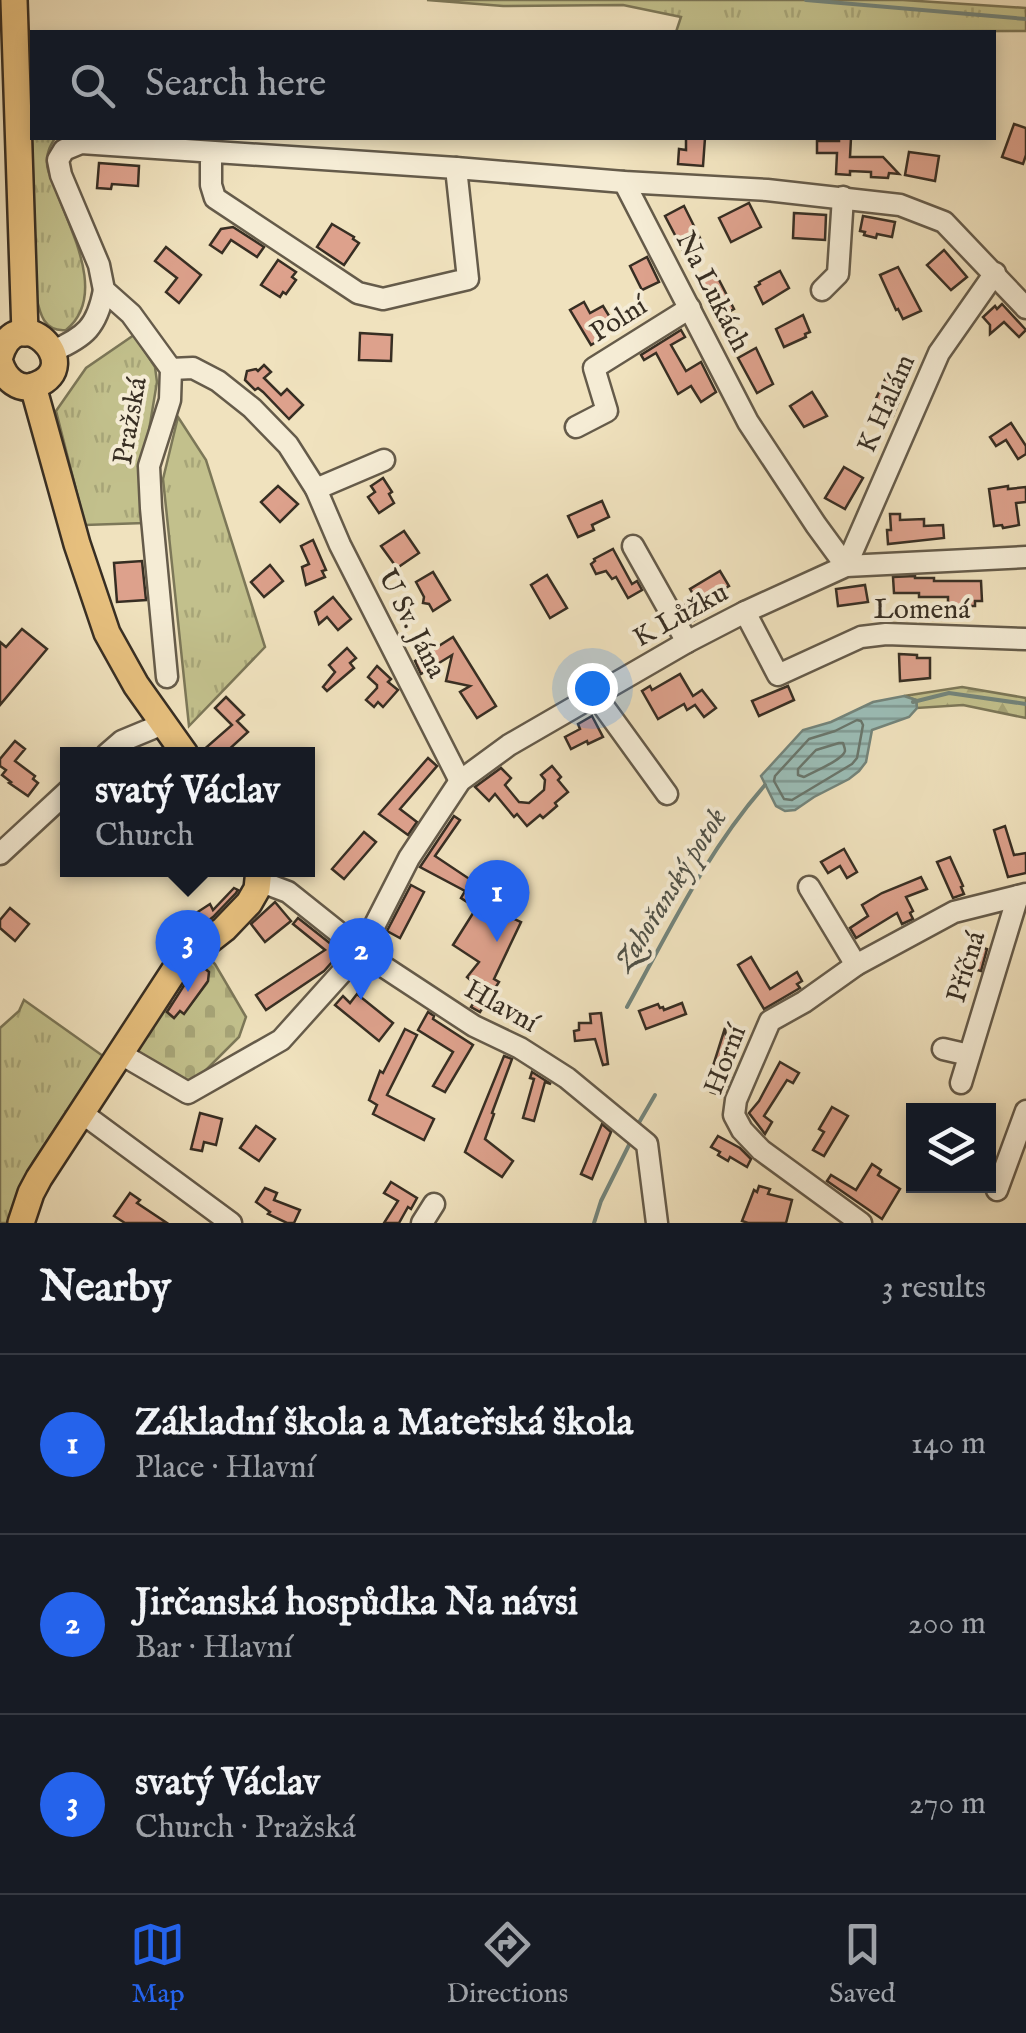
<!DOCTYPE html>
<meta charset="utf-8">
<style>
body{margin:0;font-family:"IM FELL English",serif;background:#20242c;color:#f1f3f6}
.controls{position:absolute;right:30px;bottom:30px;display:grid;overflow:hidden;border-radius:0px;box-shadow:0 5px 15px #0003}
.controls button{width:90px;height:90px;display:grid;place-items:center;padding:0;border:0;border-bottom:2px solid #363941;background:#171b24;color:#f1f3f6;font:50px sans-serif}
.you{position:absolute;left:592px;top:688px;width:35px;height:35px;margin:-25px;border:8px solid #fff;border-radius:50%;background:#1a73e8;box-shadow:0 0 0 15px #1a73e833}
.badge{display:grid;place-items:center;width:65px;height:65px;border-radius:50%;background:#2563eb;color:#fff;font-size:32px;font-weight:700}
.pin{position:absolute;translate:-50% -82px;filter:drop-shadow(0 2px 5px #0008)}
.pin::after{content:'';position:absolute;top:52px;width:35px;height:30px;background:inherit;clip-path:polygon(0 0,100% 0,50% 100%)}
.popup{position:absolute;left:60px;top:747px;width:255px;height:130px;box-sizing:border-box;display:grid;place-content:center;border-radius:0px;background:#171b24;filter:drop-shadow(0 2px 8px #0005);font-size:32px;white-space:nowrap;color:#9ea1a6}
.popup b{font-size:38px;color:#f1f3f6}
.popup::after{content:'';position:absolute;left:50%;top:100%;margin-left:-20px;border:20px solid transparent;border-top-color:#171b24}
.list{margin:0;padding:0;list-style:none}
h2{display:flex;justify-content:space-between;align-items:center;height:130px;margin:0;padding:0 40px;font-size:42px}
h2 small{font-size:32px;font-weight:400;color:#9ea1a6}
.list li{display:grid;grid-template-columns:65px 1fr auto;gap:30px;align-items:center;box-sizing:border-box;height:180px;padding:0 40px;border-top:2px solid #363941}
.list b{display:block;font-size:38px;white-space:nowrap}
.list p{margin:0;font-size:32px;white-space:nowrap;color:#9ea1a6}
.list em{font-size:32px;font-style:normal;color:#9ea1a6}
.icon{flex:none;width:55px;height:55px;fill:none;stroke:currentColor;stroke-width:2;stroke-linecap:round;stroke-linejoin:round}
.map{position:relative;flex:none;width:1026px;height:1223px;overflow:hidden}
.search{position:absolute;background:#171b24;box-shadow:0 5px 15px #0003;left:30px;right:30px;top:30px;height:110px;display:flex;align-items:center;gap:25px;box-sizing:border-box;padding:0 35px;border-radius:0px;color:#9ea1a6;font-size:38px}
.sheet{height:670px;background:#171b24}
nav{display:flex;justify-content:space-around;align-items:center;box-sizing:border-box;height:140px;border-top:2px solid #363941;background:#171b24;font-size:28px;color:#9ea1a6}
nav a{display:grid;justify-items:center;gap:5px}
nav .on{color:#2563eb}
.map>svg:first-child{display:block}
</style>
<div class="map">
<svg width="1026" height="1223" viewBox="0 0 1026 1223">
<defs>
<pattern id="grass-tufts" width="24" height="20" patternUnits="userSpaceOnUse" patternTransform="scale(2.5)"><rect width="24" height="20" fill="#c2c08c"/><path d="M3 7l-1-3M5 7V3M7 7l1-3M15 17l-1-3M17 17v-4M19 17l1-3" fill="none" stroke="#a7a578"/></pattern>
<pattern id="forest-firs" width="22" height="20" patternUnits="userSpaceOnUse" patternTransform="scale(2.5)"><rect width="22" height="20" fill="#c2c08c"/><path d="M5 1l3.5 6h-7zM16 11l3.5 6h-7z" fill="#a7a578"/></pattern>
<pattern id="cemetery-stones" width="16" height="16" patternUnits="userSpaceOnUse" patternTransform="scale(2.5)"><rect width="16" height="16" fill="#c2c08c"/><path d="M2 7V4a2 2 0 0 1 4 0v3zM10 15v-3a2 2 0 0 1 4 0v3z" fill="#a7a578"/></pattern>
<pattern id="water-rules" width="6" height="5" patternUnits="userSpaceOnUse" patternTransform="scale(2.5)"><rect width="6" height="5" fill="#9bbdb6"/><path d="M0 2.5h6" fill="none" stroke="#7f9a94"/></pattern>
</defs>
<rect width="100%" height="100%" fill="#f0e2be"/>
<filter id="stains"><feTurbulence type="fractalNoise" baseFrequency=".002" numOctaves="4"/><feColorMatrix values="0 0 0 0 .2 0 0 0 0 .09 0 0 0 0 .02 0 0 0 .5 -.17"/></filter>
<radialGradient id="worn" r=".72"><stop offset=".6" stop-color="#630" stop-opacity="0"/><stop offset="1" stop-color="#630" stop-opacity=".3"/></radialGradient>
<g fill="url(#grass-tufts)" stroke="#7c7758" stroke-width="2.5">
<path d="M427,0H903L1026,8V31L676,32L681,17L623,5L503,6Z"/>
<path d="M32,136L55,138C51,145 47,151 47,160C46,170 52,180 56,190C70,230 108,296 66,330C44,332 40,314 36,296Z"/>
<path d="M134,335L155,367L157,382L142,472L144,523L85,525L56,411L86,368Z"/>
<path d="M178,417L206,460L265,647L189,726L163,479Z"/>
<path d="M24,1000L103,1056L33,1162L8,1223H0V1028L19,1011Z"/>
</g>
<path fill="url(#forest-firs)" stroke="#7c7758" stroke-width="2.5" d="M962,687L1026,698V718L963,705L917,708L916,700L904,696Z"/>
<path fill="url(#cemetery-stones)" stroke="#7c7758" stroke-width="2.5" fill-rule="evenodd" d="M199,957H208L215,964L246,1017L239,1037L189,1087L132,1052L182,973ZM194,962L208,971L207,983L184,1013L180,1011L174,1018L167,1012L172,1005L169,1001L191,972L188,969Z"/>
<path fill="url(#water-rules)" stroke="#73847b" stroke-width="2.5" d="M904,696L916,700L917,708L909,717L872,730L866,762L859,771L849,779L814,797L795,810L785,811L776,806L761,776L803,730L831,722L873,702Z"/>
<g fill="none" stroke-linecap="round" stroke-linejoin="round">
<g stroke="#69766c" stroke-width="2.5">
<path d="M857,720L861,721L863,725L857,758L852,764L792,800L784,799L774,781L775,776L809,739L835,731Z"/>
<path d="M839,743H843C844,746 845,748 845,751C843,760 813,772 804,777L798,775V769L816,750Z"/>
</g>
<g stroke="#73847b" stroke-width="4">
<path d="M806,0L1026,19"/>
<path d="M913,702L949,693L1026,704"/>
<path d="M627,1007C669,931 707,851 765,785"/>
<path d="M637,1126L655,1095"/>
<path d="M594,1223L601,1201L632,1139"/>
</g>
</g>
<g fill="#dda18c" stroke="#372e23" stroke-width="2.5">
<path d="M1014,124L1026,128V155L1023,164L1002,157Z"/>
<path d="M686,138H705L703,166L678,164L679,149L686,150Z"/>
<path d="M839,138H851L850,157H883L899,174L889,173L888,178L871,177V172L850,171V175L836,174L837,153H817V141H839Z"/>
<path d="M909,152L939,156L935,181L905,175Z"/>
<path d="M99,163L139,166L138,186L112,184L111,189L97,188Z"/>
<path d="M749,203L761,227L731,242L719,218Z"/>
<path d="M684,206L703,244L685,254L665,216Z"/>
<path d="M794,213L826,215L825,240L793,238Z"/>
<path d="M863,216L895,222L892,237L877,234L876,238L864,235L865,232L860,231Z"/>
<path d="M332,224L354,237L353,239L359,243L344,265L317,247Z"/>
<path d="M233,227L264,247L257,257L231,240L222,253L210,245L221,229Z"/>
<path d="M166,247L201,275L179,303L166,292L177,278L155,261Z"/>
<path d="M944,250L967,277L951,290L927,265Z"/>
<path d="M647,257L659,282L642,290L630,266Z"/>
<path d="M278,260L296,272L292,277L296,280L286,294L283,292L280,297L261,285Z"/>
<path d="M898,267L921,311L903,319L898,309L896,310L880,275Z"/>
<path d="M780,271L789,288L763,304L755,287L760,284L759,282Z"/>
<path d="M716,274L734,309L718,318L700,283Z"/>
<path d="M584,302L590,313L603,306L611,319L598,327L604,337L591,345L570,310Z"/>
<path d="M1002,304L1026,330L1019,337L1004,322L990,334V325L983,317L995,306L997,309Z"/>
<path d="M803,315L810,332L805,334L806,337L784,347L776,329Z"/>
<path d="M681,330L685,337L671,345L686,371L701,362L716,392L701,402L691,386L678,394L656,353L644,360L641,355Z"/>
<path d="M360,333L392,335L391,361L359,360Z"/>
<path d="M756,348L773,384L757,393L738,358Z"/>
<path d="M264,365L271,372L264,378L281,395L287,389L303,405L289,419L263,392L258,388L255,390L245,380L247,371L256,369L258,371Z"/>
<path d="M888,373L907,381L893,416L872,407Z"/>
<path d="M812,392L827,416L804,427L790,406Z"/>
<path d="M1011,423L1026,446V454L1018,459L1006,440L996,446L990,437Z"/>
<path d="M844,467L863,478L845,509L825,498Z"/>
<path d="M383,478L392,492L389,494L394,503L379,513L368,497L375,492L371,486Z"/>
<path d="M278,486L298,504L280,522L261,502Z"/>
<path d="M1008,486V489L1026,487V502L1016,503L1019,525L1003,528L1002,525L994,526L989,489Z"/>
<path d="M602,501L609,517L592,525L594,530L578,537L568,516Z"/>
<path d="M890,514H900V520L924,519V526L943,525L944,538L888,544L887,530H891Z"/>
<path d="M404,531L419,553L397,568L381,546Z"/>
<path d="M313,540L326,570L322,571L325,577L306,585L302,567L309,564L301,546Z"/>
<path d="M613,549L632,584L637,581L642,590L628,598L616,577L612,579L606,571L596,574L591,564L595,561L594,559Z"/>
<path d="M142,561L146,600L117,602L114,563Z"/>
<path d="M270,565L283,581L264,597L251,582Z"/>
<path d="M720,571L729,586L713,595L719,605L691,622L683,606L696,599L690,589Z"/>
<path d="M433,572L450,600L433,611L429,604L423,603L424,597L416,582Z"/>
<path d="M547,575L567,608L550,618L531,585Z"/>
<path d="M915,576V578H934V581H981L982,601H975V606H962V610L954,611L948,605V597H919V593H894L893,577Z"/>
<path d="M865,585L868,602L838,606L836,589Z"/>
<path d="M333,597L351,619L338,630L327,617L319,624L315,612Z"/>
<path d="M22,629L47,649L0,705V642L6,647Z"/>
<path d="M453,637L496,706L477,718L460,692L470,686L446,681L452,655L421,674L415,661Z"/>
<path d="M347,648L356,658L350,663L354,668L327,691L323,687L335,672L329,665Z"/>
<path d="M899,654L917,655V658H930V678L900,681Z"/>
<path d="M377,666L391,679L388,682L398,690L383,707L378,702L374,707L366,700L377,688V685L368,677Z"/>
<path d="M680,674L693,696L702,690L716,708L704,717L695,705L687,710L684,704L658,719L642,691L650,686L652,690Z"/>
<path d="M788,686L794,700L759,716L752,701Z"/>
<path d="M226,697L244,715L237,721L248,732L224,754H201V752L232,725L215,708Z"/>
<path d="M592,716L603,737L588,744L587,741L571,749L565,737L580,729L578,724Z"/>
<path d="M15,741L25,749L15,761L35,776L33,779L38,783L28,796L9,783L11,782L2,775L6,770L0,766V759Z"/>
<path d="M428,758L437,766L400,809L417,822L408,835L379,814Z"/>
<path d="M552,766L561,777L558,780L568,792L555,803L557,806L543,818L540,815L527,826L517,814L514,817L495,794L489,801L475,787L501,768L511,778L505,785L519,802L529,803L544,790L545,780L541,775Z"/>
<path d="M454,816L460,820L435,856L471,880L466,888L469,884L478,889L470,904L461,898L465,891L420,867Z"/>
<path d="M1005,826L1014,855L1026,853V873L1008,877L994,830Z"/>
<path d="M364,832L376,842L344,879L332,869Z"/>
<path d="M844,849L857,872L847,878L840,866L828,873L821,862Z"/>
<path d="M950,857L963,886L961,887L964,894L953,898L937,862Z"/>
<path d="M921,877L927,889L906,897L913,911L910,913L913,919L902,924L897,913L856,938L850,928L868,916L862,905L882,893Z"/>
<path d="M411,885L424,892L400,938L387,931Z"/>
<path d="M234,888L238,890L236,893L213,917L188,937L186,934L183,936L176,926L210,904L213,910Z"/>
<path d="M275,902L291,921L265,942L251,924Z"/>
<path d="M10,908L29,924L15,941L0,928V920Z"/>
<path d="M475,910L498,925L503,914L521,922L494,979L499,982L480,1012L471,1007L482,990L467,977L479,962L453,945Z"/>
<path d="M298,918L341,952L324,971L266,1010L256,995L325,950L293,924Z"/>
<path d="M977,946L987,949L981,971L970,968L965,985L951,981L956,966H960L966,949L975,952Z"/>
<path d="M751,957L770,989L797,972L802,981L797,984L800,988L764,1009L738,965Z"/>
<path d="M202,966L209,972L208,981L184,1014L180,1011L174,1018L167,1012L190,976Z"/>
<path d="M357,994L393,1023L379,1041L335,1005L343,996L350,1003Z"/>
<path d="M682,1003L686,1014L646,1029L639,1011L658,1004L660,1008L663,1007L664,1010Z"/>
<path d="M428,1012L434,1016L433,1019L473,1045L445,1092L433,1086L453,1052L418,1030Z"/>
<path d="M601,1013L608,1064L603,1065L595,1039L575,1041L574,1031L579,1030V1023H591L590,1014Z"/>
<path d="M725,1028L728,1053L721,1075L730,1078L723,1096L711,1092L713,1088L707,1085Z"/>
<path d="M405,1029L417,1035L387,1095L434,1119L424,1140L373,1114L377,1105L369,1100L380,1071L383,1073Z"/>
<path d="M504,1056L512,1059L492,1113L494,1114L485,1139L513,1161L502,1177L465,1152Z"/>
<path d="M780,1062L799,1073L793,1083L787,1080L764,1116L772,1122L765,1134L749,1113L759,1101Z"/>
<path d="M532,1072L551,1084L545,1082L534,1121L523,1118L534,1079L530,1078Z"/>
<path d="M832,1107L848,1116L824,1156L813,1150L824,1132L819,1129Z"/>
<path d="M200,1113L222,1119L216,1145L204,1142L202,1151L191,1149Z"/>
<path d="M602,1124L611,1132L592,1179L581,1174Z"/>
<path d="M256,1126L275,1139L259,1161L240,1148Z"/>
<path d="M718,1136L740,1148L751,1159L747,1167L730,1157L728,1161L718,1155L720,1152L711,1147Z"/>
<path d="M872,1164L881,1170L878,1175L900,1189L882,1219L827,1181L831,1175L856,1190Z"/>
<path d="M391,1182L417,1198L411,1209L408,1207L399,1223H384L398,1201L384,1193Z"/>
<path d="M759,1186L770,1189L768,1194L792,1200L786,1223H748L742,1221L754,1190L757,1192Z"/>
<path d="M265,1188L277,1193L274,1200L300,1210L294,1223H287L268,1214L270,1212L256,1202Z"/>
<path d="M130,1193L140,1200L137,1203L167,1223H125L114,1216Z"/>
</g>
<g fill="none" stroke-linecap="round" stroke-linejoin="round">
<defs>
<g id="minor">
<path d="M456,168L624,182L767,190L900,205L944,222L1026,308"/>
<path d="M624,182L748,422L816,525L846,566L939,353L995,273"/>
<path d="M822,290L838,274L843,197"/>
<path d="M53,351C85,337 97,327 104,290"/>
<path d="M171,369L193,368L218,381L252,408L288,445L316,489L340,545L460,781"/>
<path d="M576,427L607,411L594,368L690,308"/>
<path d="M316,489L384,460"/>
<path d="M633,546L687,642"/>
<path d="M745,612L778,675L861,637L886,634L1026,639"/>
<path d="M167,677L151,508L149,466L170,400L171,369L131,314L104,290L99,265L61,175L58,160L64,150L81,143L456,168L468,279L383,299L358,293L215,198L211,185V153"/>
<path d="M596,696L667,794"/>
<path d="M107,754L122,741L163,724"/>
<path d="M0,854L68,791"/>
<path d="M259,881L288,892L372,959L474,1026L520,1048L567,1078L647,1144L657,1223"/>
<path d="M809,887L856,965"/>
<path d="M943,1049L969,1055"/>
<path d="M121,1054L188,1093L281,1040L362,950L409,858L460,781L509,745L687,642L745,612L846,566L1026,557"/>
<path d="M961,1083L1018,896"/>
<path d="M82,1113L231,1223"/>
<path d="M997,1190L1026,1111"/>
<path d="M422,1223L434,1204"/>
<path d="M861,1223L761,1150L742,1130L734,1115L736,1100L770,1021L804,1002L856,965L954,912L1026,894"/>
</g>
<g id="major">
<path d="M14,0L25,333"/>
<path d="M0,356C18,296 87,366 36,385C19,392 5,379 0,363"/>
<path d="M33,386L77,544L107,633L136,685L185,754"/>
<path d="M21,1223L31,1193L39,1178L178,965L224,929L249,903L257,889L259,870"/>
</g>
</defs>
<use href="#minor" stroke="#655b4a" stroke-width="25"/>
<use href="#major" stroke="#372e23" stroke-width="30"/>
<use href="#minor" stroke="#f5ecd5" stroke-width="20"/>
<use href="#major" stroke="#e8c17f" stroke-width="25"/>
</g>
<g text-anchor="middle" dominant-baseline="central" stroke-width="8" stroke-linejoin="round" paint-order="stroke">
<g font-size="28" fill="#372e23" stroke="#f5ecd5">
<text transform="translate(712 292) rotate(63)">Na Lukách</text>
<text transform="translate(619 320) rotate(-32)">Polní</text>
<text transform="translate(887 404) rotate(-66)">K Halám</text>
<text transform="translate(131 421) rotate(-80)">Pražská</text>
<text x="922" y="610">Lomená</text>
<text transform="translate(681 616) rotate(-29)">K Lůžku</text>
<text transform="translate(411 624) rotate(63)">U Sv. Jána</text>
<text transform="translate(967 967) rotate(-73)">Příčná</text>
<text transform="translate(501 1007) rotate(29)">Hlavní</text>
<text transform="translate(726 1060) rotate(-69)">Horní</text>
</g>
<g font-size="30" font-style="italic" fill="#505248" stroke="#f5ecd5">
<text transform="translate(671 890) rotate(-58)">Zahořanský potok</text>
</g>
</g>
<rect width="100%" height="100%" filter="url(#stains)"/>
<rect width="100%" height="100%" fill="url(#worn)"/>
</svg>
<div class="controls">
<button><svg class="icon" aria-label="layers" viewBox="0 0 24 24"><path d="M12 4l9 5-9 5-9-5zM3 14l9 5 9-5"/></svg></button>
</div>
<div class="you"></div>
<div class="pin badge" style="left:497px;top:942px">1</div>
<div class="pin badge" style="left:361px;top:1000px">2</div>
<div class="pin badge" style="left:188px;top:992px">3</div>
<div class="popup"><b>svatý Václav</b>Church</div>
<div class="search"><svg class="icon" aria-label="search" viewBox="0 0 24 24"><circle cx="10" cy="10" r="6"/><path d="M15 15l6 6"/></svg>Search here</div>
</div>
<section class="sheet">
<h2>Nearby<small>3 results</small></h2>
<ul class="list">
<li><span class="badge">1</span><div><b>Základní škola a Mateřská škola</b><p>Place · Hlavní</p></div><em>140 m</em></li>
<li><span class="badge">2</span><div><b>Jirčanská hospůdka Na návsi</b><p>Bar · Hlavní</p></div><em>200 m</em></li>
<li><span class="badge">3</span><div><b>svatý Václav</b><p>Church · Pražská</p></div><em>270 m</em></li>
</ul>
</section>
<nav>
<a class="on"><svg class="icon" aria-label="map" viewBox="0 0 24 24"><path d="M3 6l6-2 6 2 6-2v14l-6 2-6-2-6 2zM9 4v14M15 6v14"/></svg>Map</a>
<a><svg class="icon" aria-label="directions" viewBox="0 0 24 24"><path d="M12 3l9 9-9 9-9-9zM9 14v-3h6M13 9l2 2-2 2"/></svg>Directions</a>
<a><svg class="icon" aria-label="saved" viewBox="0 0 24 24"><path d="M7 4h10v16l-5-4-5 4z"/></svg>Saved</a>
</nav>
